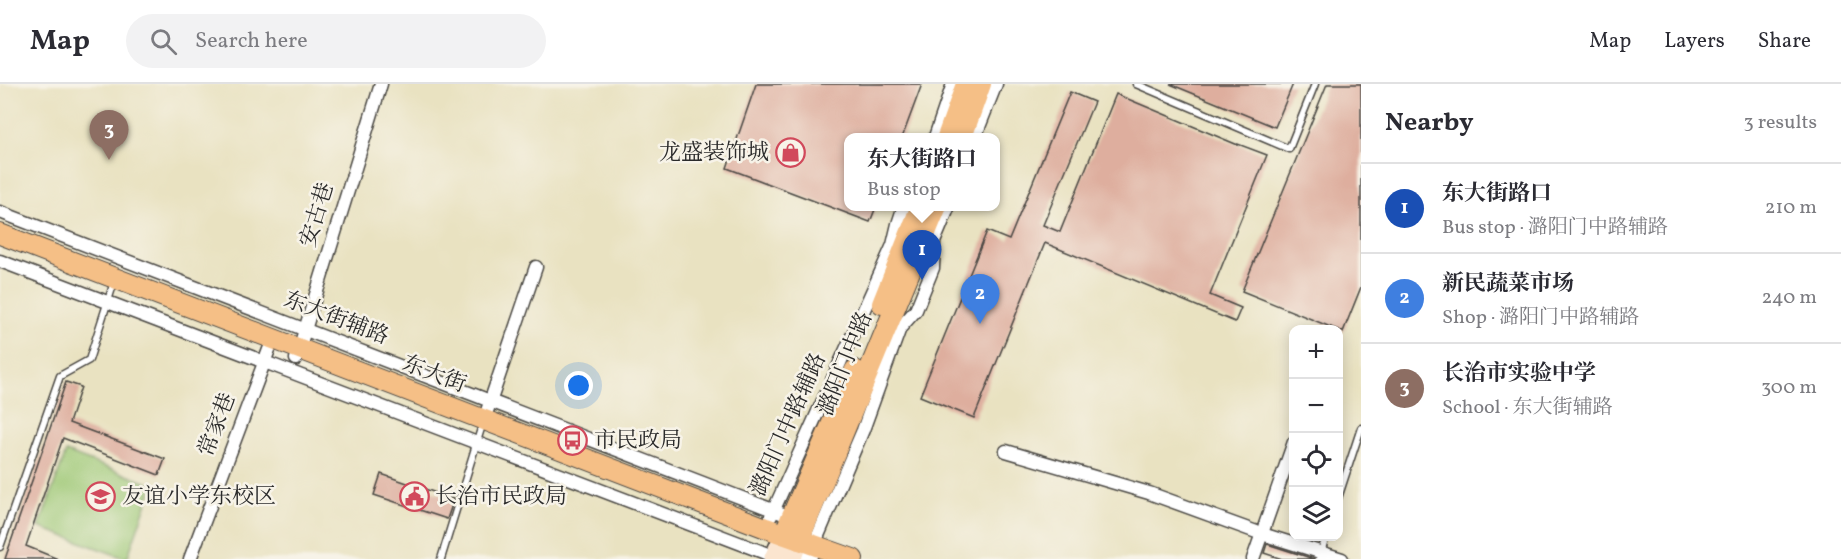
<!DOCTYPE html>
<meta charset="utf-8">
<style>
body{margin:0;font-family:Vollkorn,"Noto Serif SC",serif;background:#f2f2f3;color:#2b2b33}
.controls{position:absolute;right:18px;bottom:18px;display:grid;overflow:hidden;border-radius:12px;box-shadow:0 3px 15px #0003}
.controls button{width:54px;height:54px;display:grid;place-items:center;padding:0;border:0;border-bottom:2px solid #e1e1e2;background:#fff;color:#2b2b33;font:30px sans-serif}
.you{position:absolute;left:579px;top:302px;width:21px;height:21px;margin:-15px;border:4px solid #fff;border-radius:50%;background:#1a73e8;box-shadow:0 0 0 9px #1a73e833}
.badge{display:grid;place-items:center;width:39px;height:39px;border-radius:50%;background:#1a73e8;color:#fff;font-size:20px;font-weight:700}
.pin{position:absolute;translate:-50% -50px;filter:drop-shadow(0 2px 3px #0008)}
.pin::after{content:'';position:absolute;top:32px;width:21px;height:18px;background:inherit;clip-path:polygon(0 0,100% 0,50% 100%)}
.popup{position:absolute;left:844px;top:49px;width:156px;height:78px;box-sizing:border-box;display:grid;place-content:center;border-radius:12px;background:#fff;filter:drop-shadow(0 2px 4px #0005);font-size:20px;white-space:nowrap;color:#7c7c81}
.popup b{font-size:22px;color:#2b2b33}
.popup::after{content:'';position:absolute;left:50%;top:100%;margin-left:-12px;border:12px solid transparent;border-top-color:#fff}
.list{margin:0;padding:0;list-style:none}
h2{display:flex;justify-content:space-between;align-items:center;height:78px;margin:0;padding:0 24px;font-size:26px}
h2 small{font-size:20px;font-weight:400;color:#7c7c81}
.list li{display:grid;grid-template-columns:39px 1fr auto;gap:18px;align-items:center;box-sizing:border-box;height:90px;padding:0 24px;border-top:2px solid #e1e1e2}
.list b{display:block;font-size:22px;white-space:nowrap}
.list p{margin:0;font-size:20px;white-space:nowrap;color:#7c7c81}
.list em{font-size:20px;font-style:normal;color:#7c7c81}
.icon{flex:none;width:33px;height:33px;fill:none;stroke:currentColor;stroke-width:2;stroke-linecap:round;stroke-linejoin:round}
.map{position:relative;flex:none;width:1361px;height:475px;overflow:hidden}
header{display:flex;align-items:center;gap:36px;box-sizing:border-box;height:84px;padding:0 30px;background:#fff;border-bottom:2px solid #e1e1e2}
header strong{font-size:28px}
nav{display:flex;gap:33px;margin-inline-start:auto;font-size:21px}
.search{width:420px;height:54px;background:#f2f2f3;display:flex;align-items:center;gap:15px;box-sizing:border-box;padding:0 21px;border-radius:33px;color:#7c7c81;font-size:22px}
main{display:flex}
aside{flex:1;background:#fff}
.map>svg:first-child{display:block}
</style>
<header>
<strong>Map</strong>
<div class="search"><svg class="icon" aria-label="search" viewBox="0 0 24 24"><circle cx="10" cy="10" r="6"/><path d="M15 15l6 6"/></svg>Search here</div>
<nav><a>Map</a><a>Layers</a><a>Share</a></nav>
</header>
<main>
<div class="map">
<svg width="1361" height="475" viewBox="0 0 1361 475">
<rect width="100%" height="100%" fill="#f7f3e8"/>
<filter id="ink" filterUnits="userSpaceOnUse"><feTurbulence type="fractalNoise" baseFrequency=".0167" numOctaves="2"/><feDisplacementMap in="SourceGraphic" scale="12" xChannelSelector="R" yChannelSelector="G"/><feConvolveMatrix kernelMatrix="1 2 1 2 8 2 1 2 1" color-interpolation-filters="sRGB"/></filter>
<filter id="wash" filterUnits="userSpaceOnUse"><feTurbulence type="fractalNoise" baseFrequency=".008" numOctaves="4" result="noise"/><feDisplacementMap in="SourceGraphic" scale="24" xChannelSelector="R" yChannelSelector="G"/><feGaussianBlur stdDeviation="1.35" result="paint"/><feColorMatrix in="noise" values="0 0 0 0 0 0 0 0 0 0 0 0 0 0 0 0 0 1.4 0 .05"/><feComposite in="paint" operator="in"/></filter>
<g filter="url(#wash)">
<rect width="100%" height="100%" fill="#e9e2c1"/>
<path fill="#9dc874" stroke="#647a50" stroke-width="1.5" d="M66,368L153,401L127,475L39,443Z"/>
<g id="blocks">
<g fill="#deae9e">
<path d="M756,0H922L902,54H849V123H876L870,138L727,84Z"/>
<path d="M1170,0H1293L1275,43Z"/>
<path d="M1327,0H1361V203L1343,248L1242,207Z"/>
<path d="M1070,8L1094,18L1043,141L1060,148L1116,10L1238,61V60L1267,71L1210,211L1241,224L1235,238L1045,159L974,334L920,312L987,147L1009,156Z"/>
<path d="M66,298L81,303L69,339L165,375L159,391L63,354L26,462L58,475H5Z"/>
<path d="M381,390L454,415L447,435L374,411Z"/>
<path d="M1267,460L1314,475H1282L1264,469Z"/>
</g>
</g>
</g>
<g filter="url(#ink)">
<use href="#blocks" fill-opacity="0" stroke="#484642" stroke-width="1.5"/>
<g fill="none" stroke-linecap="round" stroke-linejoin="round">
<defs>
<g id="lane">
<path d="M1136,0L1289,65L1315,0"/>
<path d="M1338,414L1361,344"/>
<path d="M0,463L60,292L89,276L114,198"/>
<path d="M441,475L483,338"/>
<path d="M1319,475L1326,452"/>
</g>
<g id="street">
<path d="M935,53L953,0"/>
<path d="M975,53L996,0"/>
<path d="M0,128L791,433L795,438"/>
<path d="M0,177L781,475"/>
<path d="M296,275L381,0"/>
<path d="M484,336L536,183"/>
<path d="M1006,367L1149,409L1262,450L1342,475"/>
<path d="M771,432L893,161L898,140L904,122"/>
<path d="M810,456L814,461L863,346L900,244L916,226L933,184L934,158L949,122"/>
<path d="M190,475L273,255"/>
<path d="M801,475L811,472"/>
<path d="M1253,475L1294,358"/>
</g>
<g id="secondary">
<path d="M773,475L784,450"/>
<path d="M792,475L799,456"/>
</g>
<g id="primary">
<path d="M947,53L966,0"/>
<path d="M962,53L981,0"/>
<path d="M0,150L766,444L853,475"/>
<path d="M882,220L921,122"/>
<path d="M784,450L855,286"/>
<path d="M799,456L937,122"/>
</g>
</defs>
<use href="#lane" stroke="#484642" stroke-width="9"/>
<use href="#street" stroke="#484642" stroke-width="15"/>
<use href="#secondary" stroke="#484642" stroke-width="21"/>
<use href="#primary" stroke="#484642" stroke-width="22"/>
<use href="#lane" stroke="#fff" stroke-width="6"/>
<use href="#street" stroke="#fff" stroke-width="12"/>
<use href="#secondary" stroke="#fbe5cf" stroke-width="18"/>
<use href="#primary" stroke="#f5bf86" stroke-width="20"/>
</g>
</g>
<defs>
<symbol id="shop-ring" viewBox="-11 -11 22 22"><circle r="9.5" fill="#f7f3e8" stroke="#d1495b" stroke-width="1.5"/><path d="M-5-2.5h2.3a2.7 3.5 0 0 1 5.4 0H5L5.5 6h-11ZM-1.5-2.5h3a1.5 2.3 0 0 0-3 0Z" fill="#d1495b"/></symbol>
<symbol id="bus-ring" viewBox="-11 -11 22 22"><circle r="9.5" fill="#f7f3e8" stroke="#d1495b" stroke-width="1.5"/><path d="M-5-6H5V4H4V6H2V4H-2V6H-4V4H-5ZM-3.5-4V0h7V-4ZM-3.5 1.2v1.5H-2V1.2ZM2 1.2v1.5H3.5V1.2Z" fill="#d1495b"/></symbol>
<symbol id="school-ring" viewBox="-11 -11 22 22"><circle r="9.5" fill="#f7f3e8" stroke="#d1495b" stroke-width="1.5"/><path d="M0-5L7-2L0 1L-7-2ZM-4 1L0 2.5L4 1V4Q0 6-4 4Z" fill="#d1495b"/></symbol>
<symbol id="civic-ring" viewBox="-11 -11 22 22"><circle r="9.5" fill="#f7f3e8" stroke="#d1495b" stroke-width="1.5"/><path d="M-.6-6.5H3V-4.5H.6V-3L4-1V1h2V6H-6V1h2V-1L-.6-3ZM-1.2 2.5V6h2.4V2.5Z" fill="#d1495b"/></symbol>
</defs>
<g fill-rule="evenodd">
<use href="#shop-ring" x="774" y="52" width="33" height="33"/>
<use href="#bus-ring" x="556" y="340" width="33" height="33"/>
<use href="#school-ring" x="84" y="396" width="33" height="33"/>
<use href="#civic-ring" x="398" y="396" width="33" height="33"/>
</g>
<g text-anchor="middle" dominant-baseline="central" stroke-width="5" stroke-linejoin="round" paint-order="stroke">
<g font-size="22" fill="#2b2b2b" stroke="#f7f3e8" text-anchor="start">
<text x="769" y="69" text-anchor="end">龙盛装饰城</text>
<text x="594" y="357">市民政局</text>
<text x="122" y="413">友谊小学东校区</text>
<text x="435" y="413">长治市民政局</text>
</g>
<g font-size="22" fill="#2b2b2b" stroke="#f7f3e8">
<text transform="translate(318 131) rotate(-73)">安古巷</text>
<text transform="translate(336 235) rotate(21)">东大街辅路</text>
<text transform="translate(846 280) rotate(-68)">潞阳门中路</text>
<text transform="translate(434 291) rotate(21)">东大街</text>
<text transform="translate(218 341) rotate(-69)">常家巷</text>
<text transform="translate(789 341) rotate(-66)">潞阳门中路辅路</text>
</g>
</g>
</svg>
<div class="controls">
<button>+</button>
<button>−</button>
<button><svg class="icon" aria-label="locate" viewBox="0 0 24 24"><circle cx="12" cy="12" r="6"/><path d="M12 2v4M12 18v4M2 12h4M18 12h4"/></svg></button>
<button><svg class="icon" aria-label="layers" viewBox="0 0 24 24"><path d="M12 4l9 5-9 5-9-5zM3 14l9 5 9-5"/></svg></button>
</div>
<div class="you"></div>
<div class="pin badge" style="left:922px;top:196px;background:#1a4fb4">1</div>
<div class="popup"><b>东大街路口</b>Bus stop</div>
<div class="pin badge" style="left:980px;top:240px;background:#3f7fe0">2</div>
<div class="pin badge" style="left:109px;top:76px;background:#8d6e63">3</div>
</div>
<aside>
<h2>Nearby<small>3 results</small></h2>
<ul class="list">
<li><span class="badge" style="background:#1a4fb4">1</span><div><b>东大街路口</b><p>Bus stop · 潞阳门中路辅路</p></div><em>210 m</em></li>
<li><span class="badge" style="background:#3f7fe0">2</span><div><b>新民蔬菜市场</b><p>Shop · 潞阳门中路辅路</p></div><em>240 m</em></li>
<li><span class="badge" style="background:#8d6e63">3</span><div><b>长治市实验中学</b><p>School · 东大街辅路</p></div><em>300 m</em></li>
</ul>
</aside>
</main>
